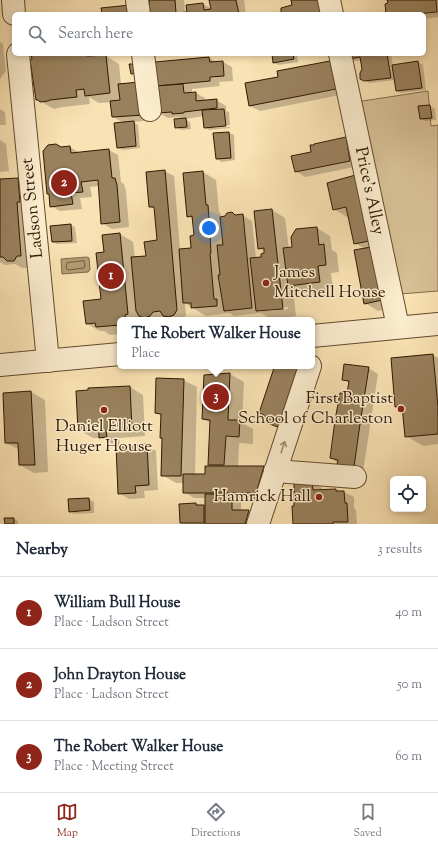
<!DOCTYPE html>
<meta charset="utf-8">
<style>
body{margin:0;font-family:"Sorts Mill Goudy",serif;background:#f2f2f3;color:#1f2937}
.controls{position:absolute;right:12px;bottom:12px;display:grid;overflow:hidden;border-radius:6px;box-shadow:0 2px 6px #0003}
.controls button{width:36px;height:36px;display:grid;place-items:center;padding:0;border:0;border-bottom:1px solid #e0e1e3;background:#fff;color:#1f2937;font:20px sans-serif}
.you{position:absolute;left:209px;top:228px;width:14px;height:14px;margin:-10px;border:3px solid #fff;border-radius:50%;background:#1a73e8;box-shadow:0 0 0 6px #1a73e833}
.badge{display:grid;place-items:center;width:26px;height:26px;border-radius:50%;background:#8f2418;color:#fff;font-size:13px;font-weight:700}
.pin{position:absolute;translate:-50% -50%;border:2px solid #fff;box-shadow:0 1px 4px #0006}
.popup{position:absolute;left:117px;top:317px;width:198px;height:52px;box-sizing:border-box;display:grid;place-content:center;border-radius:6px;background:#fff;filter:drop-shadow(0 1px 3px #0005);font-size:13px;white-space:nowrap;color:#747a83}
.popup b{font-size:15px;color:#1f2937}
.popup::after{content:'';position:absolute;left:50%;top:100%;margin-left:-8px;border:8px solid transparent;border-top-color:#fff}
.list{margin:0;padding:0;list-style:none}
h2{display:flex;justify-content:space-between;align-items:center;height:52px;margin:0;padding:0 16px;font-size:17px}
h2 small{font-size:13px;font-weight:400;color:#747a83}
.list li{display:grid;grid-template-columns:26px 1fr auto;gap:12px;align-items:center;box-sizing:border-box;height:72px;padding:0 16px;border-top:1px solid #e0e1e3}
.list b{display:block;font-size:15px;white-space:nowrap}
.list p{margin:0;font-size:13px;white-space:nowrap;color:#747a83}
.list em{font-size:13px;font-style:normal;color:#747a83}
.icon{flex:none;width:22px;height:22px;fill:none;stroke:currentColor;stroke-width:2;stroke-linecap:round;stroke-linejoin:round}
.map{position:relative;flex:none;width:438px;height:524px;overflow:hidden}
.search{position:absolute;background:#fff;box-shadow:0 2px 6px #0003;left:12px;right:12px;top:12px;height:44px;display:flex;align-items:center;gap:10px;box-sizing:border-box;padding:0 14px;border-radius:6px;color:#747a83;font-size:15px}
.sheet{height:268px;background:#fff}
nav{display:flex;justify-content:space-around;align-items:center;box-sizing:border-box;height:56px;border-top:1px solid #e0e1e3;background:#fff;font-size:11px;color:#747a83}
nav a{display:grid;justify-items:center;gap:2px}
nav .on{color:#8f2418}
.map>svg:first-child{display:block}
</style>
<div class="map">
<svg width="438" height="524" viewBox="0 0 438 524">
<rect width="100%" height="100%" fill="#f9e2b3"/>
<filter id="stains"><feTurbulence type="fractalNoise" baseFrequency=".005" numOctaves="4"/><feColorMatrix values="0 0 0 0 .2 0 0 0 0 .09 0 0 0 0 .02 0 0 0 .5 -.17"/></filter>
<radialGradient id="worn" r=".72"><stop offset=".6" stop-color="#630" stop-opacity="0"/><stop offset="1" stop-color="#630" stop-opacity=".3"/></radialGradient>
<path fill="#d7c095" stroke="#846c4a" d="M428,91L431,126L438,125V291L400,294L356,102Z"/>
<path fill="#b59d76" stroke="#806847" d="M87,257L89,258L90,270L88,272L62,274L61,259Z"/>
<g fill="#0003" fill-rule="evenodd">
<path d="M150,0H184L185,13H188L187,6L203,4L212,9L210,0H244L246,14H151Z"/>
<path d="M292,0L334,14H282L293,5Z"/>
<path d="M388,0H438V17L424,19V14H387Z"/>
<path d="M0,42L3,44L6,71L0,79Z"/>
<path d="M32,54H92V57L106,56L119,64L121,85L153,120L133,122L138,125L140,148L123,150L118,148L124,123L113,117L111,102L99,103L89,97L90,104L63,107L54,109L36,99Z"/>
<path d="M273,54H297L298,62L279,65L274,63Z"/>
<path d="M349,54H391L393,66L418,62L423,65L426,90L401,93L396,91L395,80L369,83L364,80L362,60L355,61L350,58Z"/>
<path d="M209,58L216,62H223L232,67L233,81L219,82L220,86L192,89V93H196L205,98V101L216,100L226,106V111L229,112L230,125L208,126V128L230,127V128L209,130L205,127L204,116L185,119L190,122L191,129L181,130L176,127L183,119L179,117L168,118L159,113L156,87Z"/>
<path d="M330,62L340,67L345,94L260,111L250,106L279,78L278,72Z"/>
<path d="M430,106L435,109L436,120L425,121L421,118Z"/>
<path d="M0,109L5,112L6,125H0Z"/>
<path d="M229,133L234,135L235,160L222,162L217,159Z"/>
<path d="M345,138L355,144L359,166L305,177L296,171L313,153Z"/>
<path d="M0,140L6,144L9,171L0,172Z"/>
<path d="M70,147L80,153L109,150L118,155L121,182L124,184L126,191L129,227L112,229L102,223L99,186L90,187L92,197L80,198L82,209L60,211L51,206L50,195L48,194L61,148Z"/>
<path d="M164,171L174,176L180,250L192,248L195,236L193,219L188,216L203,172L216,180L219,212L221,214V217L242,215L252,221L256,259L262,258L265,254V251L259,248L272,210L285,218L289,249L294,248L317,228L330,236L332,250L337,253L339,272L331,273L333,289L302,293L293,288L296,316L270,319L261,313L234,316L229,313L206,316L185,303L186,315L183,320H173L167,316L163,317L160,320H150L140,314L141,320H120V334L110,335L104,331H100L87,324L102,300L105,253L120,234L133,242L135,258L147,257L158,241L155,209L150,207ZM288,307V309L268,311V309Z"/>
<path d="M359,175L400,307L378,311L365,303V249L355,243L349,216L347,217L334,209Z"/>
<path d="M18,179L31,187V263L28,268H22L15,264L5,265L0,262V199Z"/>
<path d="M70,225L75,227L77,243L57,244L53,242Z"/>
<path d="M433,355L438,358V444L423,446L406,436L404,410L396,406L392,358Z"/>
<path d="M298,367L288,431L273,426L264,421L275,369Z"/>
<path d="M368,368L378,374L363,472L347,469L331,458L348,395L350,383L343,380Z"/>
<path d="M230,374L244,382L242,423L253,429V444L239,443L238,467H264L273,472L265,498H236L241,500V511H249L258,516L256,524H183L181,523L196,504L206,507V498H194L184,492V483H176L162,475L163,439L161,438L162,416L156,413L183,380L197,387L195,475H206L214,467L209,464L211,423L203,419L205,376Z"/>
<path d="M130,387L143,395L145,436L119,438L120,446L147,445L156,451L158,490L144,491L145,498L129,499L119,493L117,445H114L102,438H93L79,430Z"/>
<path d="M31,392L45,400L48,472L34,473L20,465V450L6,443L4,394Z"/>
<path d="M312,483L322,488V491L336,490L339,492H344L354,497V508L356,510L357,524H294L295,507Z"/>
<path d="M89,499L94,502V513L74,514L70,511L69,500Z"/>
<path d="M14,519L18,521V524H6Z"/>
</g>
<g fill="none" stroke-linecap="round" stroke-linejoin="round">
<path stroke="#735a3b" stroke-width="1" d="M84,261L85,266L84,268L68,270L66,268L67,263Z"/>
</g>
<g fill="#99815d" stroke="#311800">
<path d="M149,0H175L176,13L187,12L186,5L203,3L204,10L211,9L209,0H236L239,14H150Z"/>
<path d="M291,0H323L326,11L310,14H281V8L292,5Z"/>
<path d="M387,0H436L437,12L415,14H386L385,4L388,3Z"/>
<path d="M130,5L131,14H102L101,8Z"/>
<path d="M31,54H87V56L106,55L110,93L85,96L84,89L76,90L77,97L50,100L48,101L40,102L38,100H36L30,60L32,59Z"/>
<path d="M272,54H293L294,59L273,63Z"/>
<path d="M348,54H387L391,78L364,81L360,79V73L362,69L360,57L349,59Z"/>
<path d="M209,57L210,62L223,61L224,76L210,77V81L157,86L155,62Z"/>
<path d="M330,61L336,89L249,106L245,83L278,77L277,71Z"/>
<path d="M418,61L422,88L396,91L392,65Z"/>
<path d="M129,64H137L138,73L131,74Z"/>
<path d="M140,82L144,115L112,117L110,101L120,100L118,84Z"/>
<path d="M183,84L184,93L196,92V101L217,99V108L184,112V113L172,114V112L158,113L155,86Z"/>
<path d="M430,105L432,118L420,119L418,106Z"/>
<path d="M224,109L226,126L204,128L202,110Z"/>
<path d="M186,118L187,127L175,128L174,119Z"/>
<path d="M134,121L136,146L117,148L114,123Z"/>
<path d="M229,132L231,158L216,159L213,133Z"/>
<path d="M346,137L350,161L295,172L291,156L311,152L310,145H314V144Z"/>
<path d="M56,144L61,147L70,146L71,153L109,149L112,178H115L117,185L120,222L101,224L98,180L81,182L83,192L71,193L73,204L50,207L49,194H47L43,151L48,145Z"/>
<path d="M165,170L177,310L174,315L169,317L163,316L160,311L153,312L150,316L144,318L139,316L136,311L131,257L146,256L144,242L157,240L154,207H149L146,172Z"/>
<path d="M203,171L206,205H208L210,234L211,253H210L214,299H217V306L191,308V303H183L179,249L191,248L190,236L194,235L192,216L187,217L183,173Z"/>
<path d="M359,174L374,240L354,244L346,207L333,210L327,183Z"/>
<path d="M18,178L20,202H17L21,256H17L14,261H7L3,257H0V179Z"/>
<path d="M272,209L283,309L256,311L250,258L261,257V254L264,253V248L258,249L254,211Z"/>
<path d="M232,212L235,215L243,214L252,308L224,311L218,275H220L217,245H223L220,217L225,216L227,213Z"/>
<path d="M71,224L72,241L52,242L50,226Z"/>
<path d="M317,227L319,245L324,244L326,265L318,266L320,282L288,286L283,248L292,247L291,237L296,229Z"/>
<path d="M120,233L128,314L125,315L126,320H120V325L96,327L95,323L86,324L83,301L101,299L96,253L104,252L102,235Z"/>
<path d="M377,246L387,299L364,304L354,250Z"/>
<path d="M433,354L438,407V434L405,437L402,406L395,407L391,358Z"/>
<path d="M344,364L369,367L360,424L335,420L340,393H347L349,381L342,380Z"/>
<path d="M298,366L278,427L262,421L264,415L259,413L274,368Z"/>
<path d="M230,373L228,420H240L239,437L226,436L224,465H208L210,420L202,419L204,375Z"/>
<path d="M156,378L184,379L181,476H161L162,438H160L161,414L155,413Z"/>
<path d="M130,386L132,429L106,430L107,437L99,438V431H78L76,391L88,390V388Z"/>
<path d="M31,391L35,465H19L18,443H5L3,393Z"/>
<path d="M335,420L360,424L354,467L337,464L338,460L330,458Z"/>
<path d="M147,444L149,485L135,486L136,493L118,494L116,446Z"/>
<path d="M205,466H264L256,493H183V474H205Z"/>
<path d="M294,482H312L313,490L336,489V491H344L345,503H347L348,522H333V524H293L292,506H294Z"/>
<path d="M205,494H232V510H249L245,524H205Z"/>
<path d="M89,498L90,510L69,512L68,499Z"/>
<path d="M196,503V505H204V523H180L179,504Z"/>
<path d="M4,518H14V524H5Z"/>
</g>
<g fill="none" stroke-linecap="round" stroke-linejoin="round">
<defs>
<g id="minor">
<path d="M13,0L14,14"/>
<path d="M137,0L139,14"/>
<path d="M329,0L332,14"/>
<path d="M18,54L48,361"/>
<path d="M143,54L150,110"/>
<path d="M340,54L398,327"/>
<path d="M312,336L438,324"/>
<path d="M0,365L120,354"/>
<path d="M275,471L355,477"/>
<path d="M258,524L310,366"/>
</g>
</defs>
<use href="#minor" stroke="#634a2d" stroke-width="24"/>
<use href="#minor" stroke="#fbecce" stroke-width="22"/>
</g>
<defs><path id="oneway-shaft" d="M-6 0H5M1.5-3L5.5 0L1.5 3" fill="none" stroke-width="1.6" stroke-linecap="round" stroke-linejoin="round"/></defs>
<use stroke="#a08d71" href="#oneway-shaft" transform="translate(283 447) rotate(-72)"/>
<g fill="#8f2418" stroke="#fbecce" stroke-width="1.5">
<circle cx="266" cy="283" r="4"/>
<circle cx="401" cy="409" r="4"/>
<circle cx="104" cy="410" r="4"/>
<circle cx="319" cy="497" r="4"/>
</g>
<g text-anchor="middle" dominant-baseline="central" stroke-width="3" stroke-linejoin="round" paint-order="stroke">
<g font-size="17" fill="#311800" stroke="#fbecce">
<text transform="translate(369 191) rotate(78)">Price's Alley</text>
<text transform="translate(33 208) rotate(-96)">Ladson Street</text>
</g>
<g font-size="17" fill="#311800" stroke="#fbecce" text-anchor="end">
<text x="274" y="273" text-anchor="start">James<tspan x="274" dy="20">Mitchell House</tspan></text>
<text x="393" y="399">First Baptist<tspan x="393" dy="20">School of Charleston</tspan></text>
<text x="104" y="427" text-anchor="middle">Daniel Elliott<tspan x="104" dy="20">Huger House</tspan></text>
<text x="311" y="497">Hamrick Hall</text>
</g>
</g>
<rect width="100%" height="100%" filter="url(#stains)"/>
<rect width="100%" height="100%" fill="url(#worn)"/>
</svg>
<div class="controls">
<button><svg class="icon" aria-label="locate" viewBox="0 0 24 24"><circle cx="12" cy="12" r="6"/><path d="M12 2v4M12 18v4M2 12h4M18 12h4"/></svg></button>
</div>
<div class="you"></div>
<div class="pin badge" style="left:111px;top:276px">1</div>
<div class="pin badge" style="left:64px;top:183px">2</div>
<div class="pin badge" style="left:216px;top:397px">3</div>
<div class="popup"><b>The Robert Walker House</b>Place</div>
<div class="search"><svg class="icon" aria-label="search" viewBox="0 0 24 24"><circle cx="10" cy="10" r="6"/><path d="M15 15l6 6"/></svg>Search here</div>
</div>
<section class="sheet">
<h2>Nearby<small>3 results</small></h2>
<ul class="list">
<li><span class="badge">1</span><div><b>William Bull House</b><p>Place · Ladson Street</p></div><em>40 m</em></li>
<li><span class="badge">2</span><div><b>John Drayton House</b><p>Place · Ladson Street</p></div><em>50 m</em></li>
<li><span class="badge">3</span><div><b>The Robert Walker House</b><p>Place · Meeting Street</p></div><em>60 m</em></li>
</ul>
</section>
<nav>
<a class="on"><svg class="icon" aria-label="map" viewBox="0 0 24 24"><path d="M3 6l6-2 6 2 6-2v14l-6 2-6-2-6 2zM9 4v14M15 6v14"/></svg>Map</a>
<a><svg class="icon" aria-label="directions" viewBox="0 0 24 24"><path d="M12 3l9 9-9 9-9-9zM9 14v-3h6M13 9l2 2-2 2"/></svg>Directions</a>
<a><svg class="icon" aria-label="saved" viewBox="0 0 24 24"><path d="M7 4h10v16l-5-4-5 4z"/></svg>Saved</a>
</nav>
